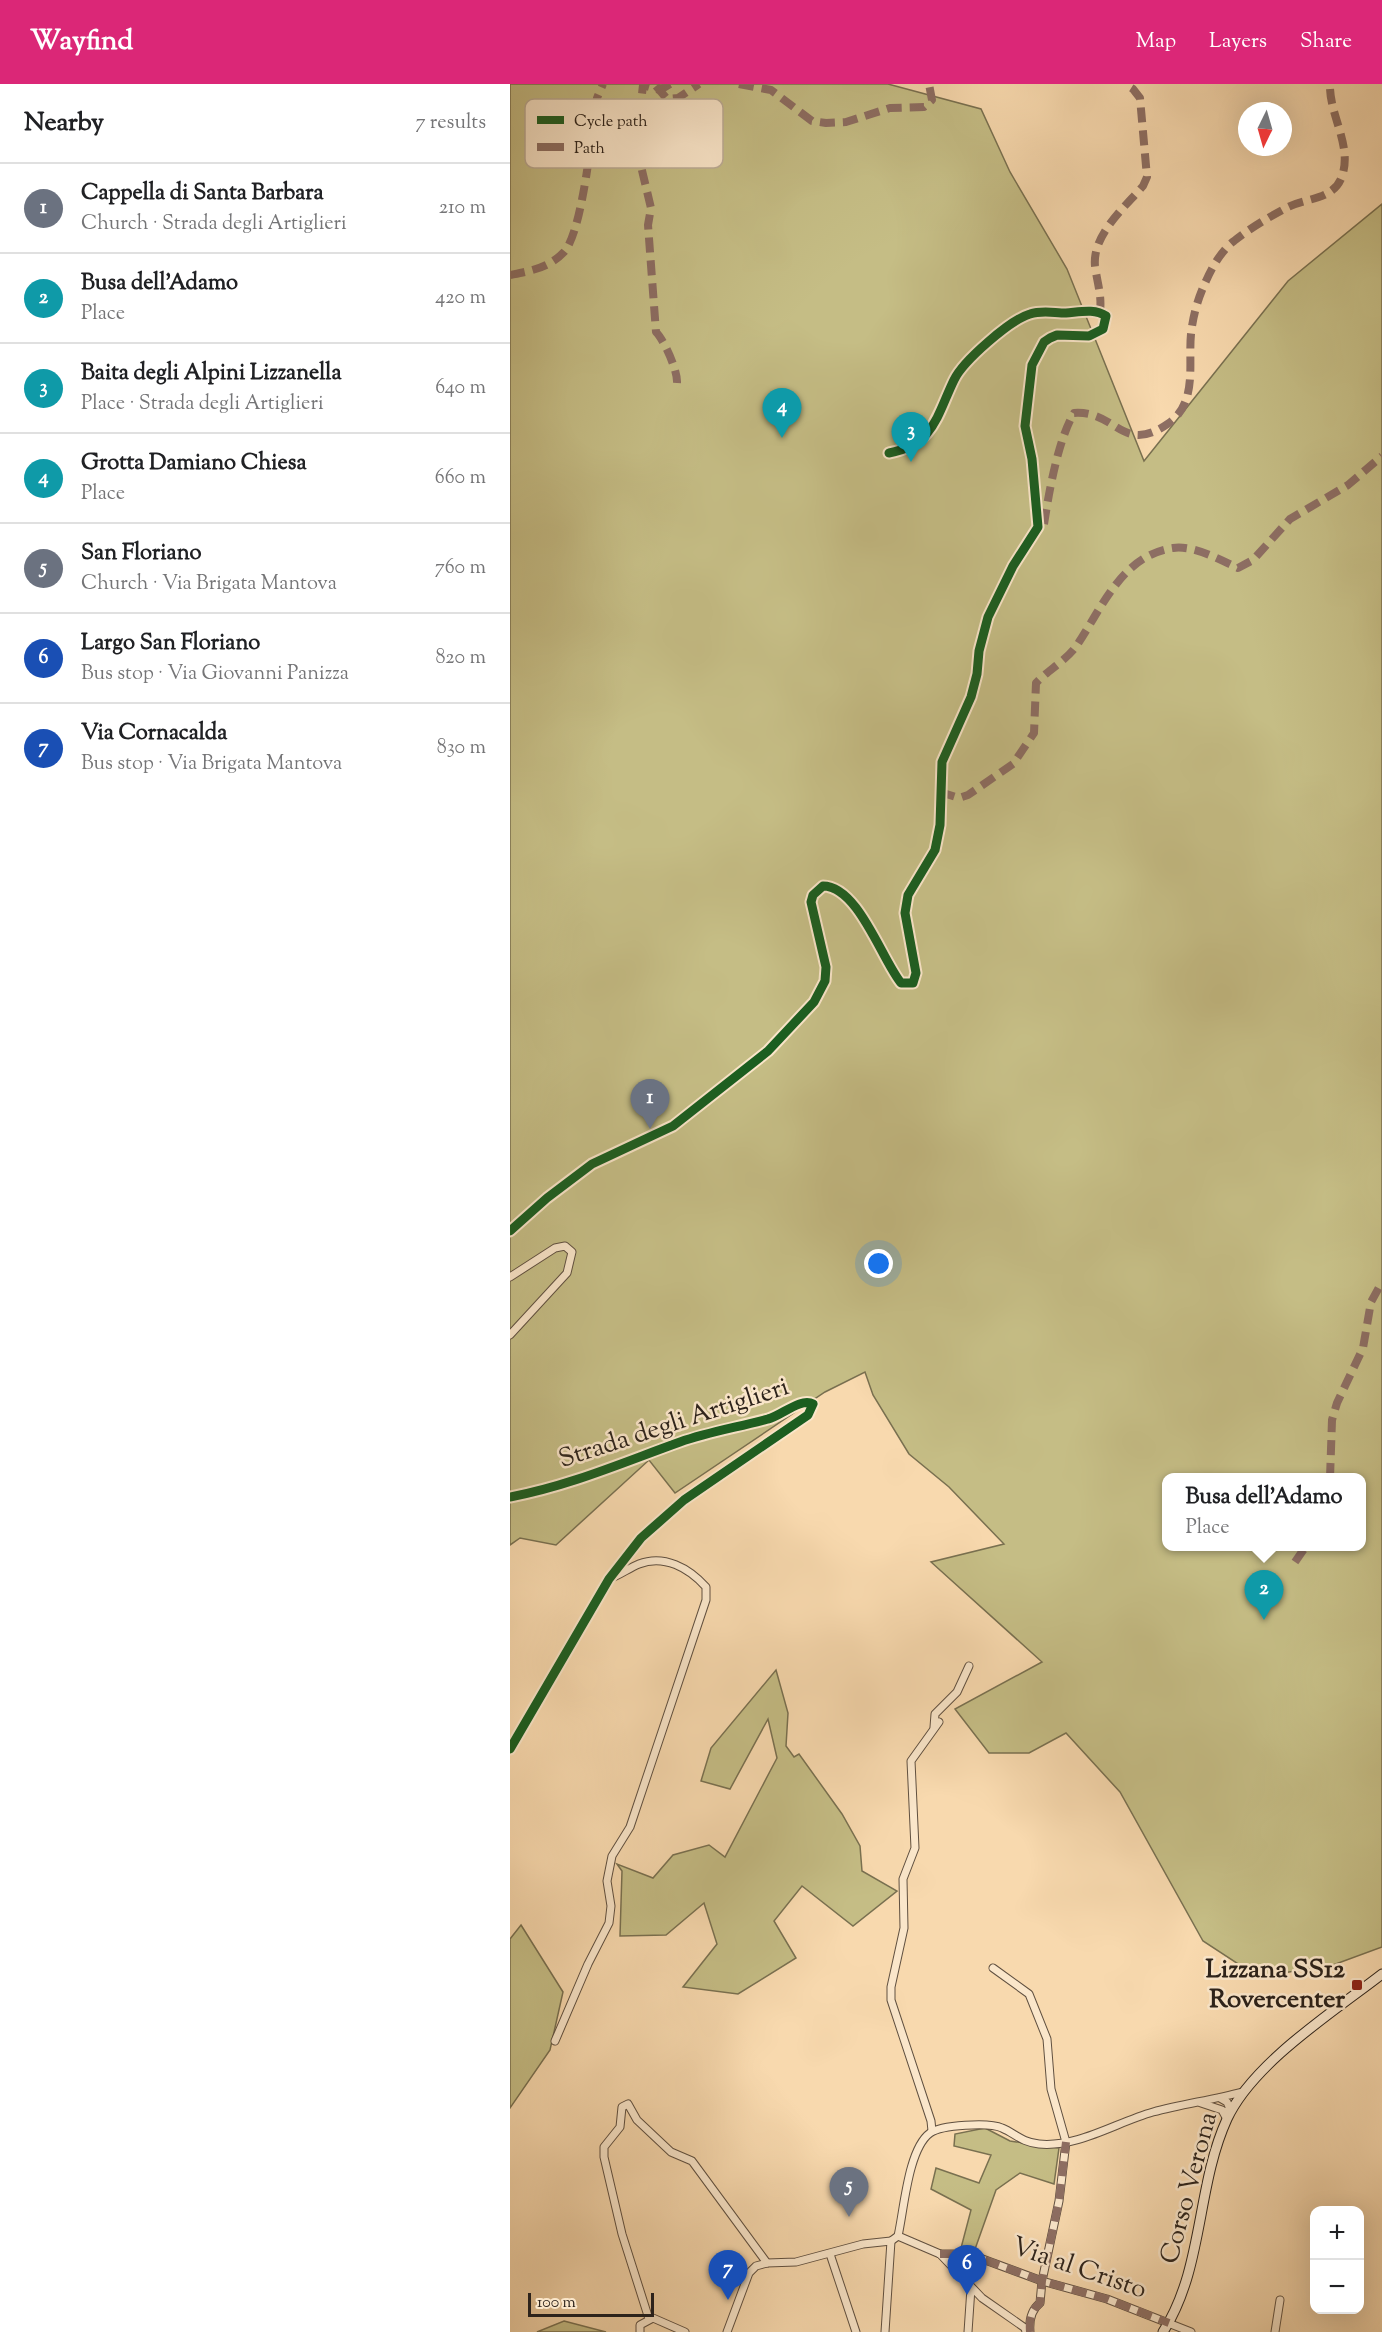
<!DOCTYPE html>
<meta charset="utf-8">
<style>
body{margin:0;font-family:"Sorts Mill Goudy",serif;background:#f2f2f2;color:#202124}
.controls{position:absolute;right:18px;bottom:18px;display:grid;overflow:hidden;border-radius:12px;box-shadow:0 6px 24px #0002}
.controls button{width:54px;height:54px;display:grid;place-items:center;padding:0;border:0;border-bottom:2px solid #e0e0e0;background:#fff;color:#202124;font:30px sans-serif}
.compass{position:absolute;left:728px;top:18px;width:54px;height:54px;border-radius:50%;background:#fff;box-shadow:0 6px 24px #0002;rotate:185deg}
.scale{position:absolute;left:18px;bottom:15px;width:126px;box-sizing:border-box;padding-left:6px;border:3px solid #2d231b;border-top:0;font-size:16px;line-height:21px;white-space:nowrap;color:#2d231b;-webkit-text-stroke:4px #fae6ca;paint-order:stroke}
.you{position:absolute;left:369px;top:1180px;width:21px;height:21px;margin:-15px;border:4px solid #fff;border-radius:50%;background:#1a73e8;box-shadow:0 0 0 9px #1a73e833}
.badge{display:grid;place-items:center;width:39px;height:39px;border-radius:50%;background:#db2777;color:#fff;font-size:20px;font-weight:700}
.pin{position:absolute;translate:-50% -50px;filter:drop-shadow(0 2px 3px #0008)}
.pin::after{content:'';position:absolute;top:32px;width:21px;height:18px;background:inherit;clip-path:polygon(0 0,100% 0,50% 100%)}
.popup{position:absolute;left:652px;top:1389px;width:204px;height:78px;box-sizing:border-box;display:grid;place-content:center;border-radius:12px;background:#fff;filter:drop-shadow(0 2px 4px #0005);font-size:20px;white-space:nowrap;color:#757577}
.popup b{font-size:22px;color:#202124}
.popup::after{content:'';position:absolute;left:50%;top:100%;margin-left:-12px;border:12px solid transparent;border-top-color:#fff}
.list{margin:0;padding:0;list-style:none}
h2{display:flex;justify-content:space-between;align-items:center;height:78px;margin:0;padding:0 24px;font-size:26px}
h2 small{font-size:20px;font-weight:400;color:#757577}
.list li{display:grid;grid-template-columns:39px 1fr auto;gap:18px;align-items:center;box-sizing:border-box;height:90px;padding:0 24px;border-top:2px solid #e0e0e0}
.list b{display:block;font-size:22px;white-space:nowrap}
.list p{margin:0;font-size:20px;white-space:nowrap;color:#757577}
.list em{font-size:20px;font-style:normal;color:#757577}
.map{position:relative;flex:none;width:872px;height:2248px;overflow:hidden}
header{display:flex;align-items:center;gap:36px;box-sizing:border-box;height:84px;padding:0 30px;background:#db2777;color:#fff}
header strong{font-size:28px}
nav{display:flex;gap:33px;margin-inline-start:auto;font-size:21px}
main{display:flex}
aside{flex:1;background:#fff}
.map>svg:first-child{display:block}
</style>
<header>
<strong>Wayfind</strong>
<nav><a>Map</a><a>Layers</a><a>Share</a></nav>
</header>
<main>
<aside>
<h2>Nearby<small>7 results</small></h2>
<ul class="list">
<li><span class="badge" style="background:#6b7280">1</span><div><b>Cappella di Santa Barbara</b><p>Church · Strada degli Artiglieri</p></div><em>210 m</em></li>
<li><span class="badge" style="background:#0f9aa8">2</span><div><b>Busa dell'Adamo</b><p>Place</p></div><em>420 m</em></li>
<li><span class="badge" style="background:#0f9aa8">3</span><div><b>Baita degli Alpini Lizzanella</b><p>Place · Strada degli Artiglieri</p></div><em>640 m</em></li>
<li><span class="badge" style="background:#0f9aa8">4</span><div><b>Grotta Damiano Chiesa</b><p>Place</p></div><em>660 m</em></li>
<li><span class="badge" style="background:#6b7280">5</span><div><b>San Floriano</b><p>Church · Via Brigata Mantova</p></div><em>760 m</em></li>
<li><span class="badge" style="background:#1a4fb4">6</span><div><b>Largo San Floriano</b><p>Bus stop · Via Giovanni Panizza</p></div><em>820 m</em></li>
<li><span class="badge" style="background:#1a4fb4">7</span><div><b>Via Cornacalda</b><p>Bus stop · Via Brigata Mantova</p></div><em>830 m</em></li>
</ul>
</aside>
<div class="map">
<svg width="872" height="2248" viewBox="0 0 872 2248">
<rect width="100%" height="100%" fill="#f8d9ae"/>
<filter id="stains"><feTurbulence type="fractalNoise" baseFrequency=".00333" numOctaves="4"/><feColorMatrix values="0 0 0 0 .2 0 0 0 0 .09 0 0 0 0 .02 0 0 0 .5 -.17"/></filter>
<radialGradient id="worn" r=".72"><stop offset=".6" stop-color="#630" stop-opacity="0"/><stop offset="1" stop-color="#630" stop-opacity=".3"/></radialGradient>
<g fill="#c5bd85" stroke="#797050" stroke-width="1.5" fill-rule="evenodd">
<path d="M0,0H378L471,25L500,88L557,185L634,377L778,197L872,120V1863L823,1881L748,1893L693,1857L610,1708L556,1649L519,1669H479L445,1625L532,1578L421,1478L494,1460L439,1403L399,1370L363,1311L355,1288L315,1308L165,1409L139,1376L46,1461L10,1454L0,1461ZM656,1394H852V1462H656Z"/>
<path d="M266,1586L278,1629L276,1662L284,1673L289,1670L332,1730L350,1762L352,1787L387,1807L343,1842L292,1802L264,1837L286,1874L228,1910L173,1903L207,1860L194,1819L156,1851L110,1852L112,1787L107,1780L143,1794L163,1771L199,1761L215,1773L267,1674L258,1635L220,1705L191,1697L201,1664Z"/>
<path d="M11,1841L53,1908L40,1966L0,2024V1855Z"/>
<path d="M475,2044L500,2057L549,2064L544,2100L510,2089L486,2106L464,2168L451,2164L461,2126L421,2105L426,2084L469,2099L481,2071L444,2062L445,2050Z"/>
<path d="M54,2237L96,2248H27Z"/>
</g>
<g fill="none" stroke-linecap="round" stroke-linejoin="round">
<defs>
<g id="street">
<path d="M0,1147L37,1114L82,1080L163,1042L258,967L304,918L315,897L316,883L301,818L303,811L313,802C348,802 372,876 391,899H403L406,889L395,829L398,811L425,766L430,741L432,678L461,613L467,590L469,567L478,533L503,482L528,443L522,375L515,342L522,281L534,258L540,254L547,251L579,252L593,245L596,232C585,224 569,228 556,229C544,229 532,226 520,230C500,236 453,277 444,296C427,331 424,361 379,369"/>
<path d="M0,1193L45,1164L55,1162L62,1168L57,1189L0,1251"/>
<path d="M0,1413C59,1402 114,1378 170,1358C198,1348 229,1343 258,1335C271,1332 291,1313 303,1320L298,1331L174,1416L131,1454L99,1495L0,1665"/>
<path d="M424,1643L425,1630L447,1608L459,1582"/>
<path d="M483,1884L519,1910L537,1955L541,2005L556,2058L549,2117L532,2197L530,2219C521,2226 519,2236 520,2248"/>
<path d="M45,1957L78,1880L99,1839L101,1822L97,1797L102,1772L120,1743L196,1516V1503C179,1484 154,1470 129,1480C119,1484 110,1491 99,1495"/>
<path d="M710,2014L717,2018L721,2027H717"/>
<path d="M691,2019L712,2026L717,2035"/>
<path d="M422,2047L421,2037L381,1916V1903L394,1844L393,1795L405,1764L401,1677L429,1638"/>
<path d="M388,2152C394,2126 398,2065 420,2049C431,2041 479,2038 492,2044C506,2050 511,2058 529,2060C567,2064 607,2038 643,2028C672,2020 703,2016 732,2008"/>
<path d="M320,2170L346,2248"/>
<path d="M430,2170H459L532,2197L597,2215L681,2248"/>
<path d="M139,2235L112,2150L94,2073V2063L110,2043L112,2023L118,2020L127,2036L161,2068L182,2077L257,2179"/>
<path d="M130,2248V2241L143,2234L175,2248"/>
<path d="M217,2248L239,2189L246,2182L257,2179L286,2178L353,2160L381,2157L388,2152L430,2170L472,2214L515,2244L516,2248"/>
<path d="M375,2248L381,2157"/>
<path d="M458,2248L461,2204"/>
<path d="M765,2248L770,2216"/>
</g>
<path id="secondary" d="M653,2248C694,2184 686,2103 717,2035C743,1979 823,1928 872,1890"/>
</defs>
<use href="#street" stroke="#605040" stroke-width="9"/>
<use href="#secondary" stroke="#2d231b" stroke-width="11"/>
<use href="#street" stroke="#fae6ca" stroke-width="7"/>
<use href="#secondary" stroke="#fae6ca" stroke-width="9"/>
<g stroke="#8d6e63" stroke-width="8" stroke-dasharray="15 8" stroke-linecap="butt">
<path d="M160,0L150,6L133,1L129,37L132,57L130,78L141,124L138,141L146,248C154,256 168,287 167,299"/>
<path d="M229,0L261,6L302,37L316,39L336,38L380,24L414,23L422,16L419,0"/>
<path d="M146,2L157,15L168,14L189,0"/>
<path d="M0,191C20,187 39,184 54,168C73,147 82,45 87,14L93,0"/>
<path d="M590,228C592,211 587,198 585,182C582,151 615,123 633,102L637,93L630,14L623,5L615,0"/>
<path d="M534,440C539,408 548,356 564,329C607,326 612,372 659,339C688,318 678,279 681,250C683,231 688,214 696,197C702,183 712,166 724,157C740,144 761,132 778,123C799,113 826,116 833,89C841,59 819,30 820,0"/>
<path d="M430,708L449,714L458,711L503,680L524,649L526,599C539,585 559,575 569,558C592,523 613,471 663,464C684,461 710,476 728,484L743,476L780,435L838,401L872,372"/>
<path d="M820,1394L822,1336L827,1319L853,1264L861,1218L872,1198"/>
<path d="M785,1478L796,1462"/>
<path d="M430,2170H459L532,2197L597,2215L659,2239"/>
<path d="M520,2248C519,2236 521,2226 530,2219L532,2197L549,2117L556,2058"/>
</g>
<defs>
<g id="cycleway">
<path d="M0,1147L37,1114L82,1080L163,1042L258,967L304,918L315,897L316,883L301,818L303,811L313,802C348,802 372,876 391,899H403L406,889L395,829L398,811L425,766L430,741L432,678L461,613L467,590L469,567L478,533L503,482L528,443L522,375L515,342L522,281L534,258L540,254L547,251L579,252L593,245L596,232C585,224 569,228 556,229C544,229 532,226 520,230C500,236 453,277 444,296C427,331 424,361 379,369"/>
<path d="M0,1413C59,1402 114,1378 170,1358C198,1348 229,1343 258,1335C271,1332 291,1313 303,1320L298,1331L174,1416L131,1454L99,1495L0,1665"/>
</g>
</defs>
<use href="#cycleway" stroke="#fae6ca" stroke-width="13"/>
<use href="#cycleway" stroke="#1b5e20" stroke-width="9"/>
</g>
<rect fill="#8f2418" stroke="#fae6ca" stroke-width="2" x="841" y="1895" width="12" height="12" rx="3"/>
<g text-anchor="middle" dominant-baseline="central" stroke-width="5" stroke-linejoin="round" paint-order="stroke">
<g font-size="26" fill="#2d231b" stroke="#fae6ca">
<text transform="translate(164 1340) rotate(-18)">Strada degli Artiglieri</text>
<text transform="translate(680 2104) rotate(-75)">Corso Verona</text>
<text transform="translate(569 2185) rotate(19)">Via al Cristo</text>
</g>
<g font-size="26" font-weight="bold" fill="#2d231b" stroke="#fae6ca" text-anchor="end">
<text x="835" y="1886">Lizzana SS12<tspan x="835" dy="30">Rovercenter</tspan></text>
</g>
</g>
<rect x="15" y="15" width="198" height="69" rx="9" fill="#fae6ca" stroke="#bcac96" stroke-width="1.5"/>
<rect x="27" y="32" width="27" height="8" fill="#1b5e20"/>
<rect x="27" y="59" width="27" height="8" fill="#8d6e63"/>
<g font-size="16" fill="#2d231b">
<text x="64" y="42">Cycle path</text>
<text x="64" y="69">Path</text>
</g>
<rect width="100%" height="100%" filter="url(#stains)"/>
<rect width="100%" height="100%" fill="url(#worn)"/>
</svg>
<div class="controls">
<button>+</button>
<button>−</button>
</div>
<svg class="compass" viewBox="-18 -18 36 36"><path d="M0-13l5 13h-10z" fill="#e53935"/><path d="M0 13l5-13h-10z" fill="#757577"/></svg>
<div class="scale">100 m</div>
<div class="you"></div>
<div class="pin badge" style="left:140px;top:1045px;background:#6b7280">1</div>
<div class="pin badge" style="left:754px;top:1536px;background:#0f9aa8">2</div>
<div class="popup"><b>Busa dell'Adamo</b>Place</div>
<div class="pin badge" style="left:401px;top:378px;background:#0f9aa8">3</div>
<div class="pin badge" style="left:272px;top:354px;background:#0f9aa8">4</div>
<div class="pin badge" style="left:339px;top:2133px;background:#6b7280">5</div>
<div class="pin badge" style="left:457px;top:2211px;background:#1a4fb4">6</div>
<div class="pin badge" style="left:218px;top:2216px;background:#1a4fb4">7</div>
</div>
</main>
